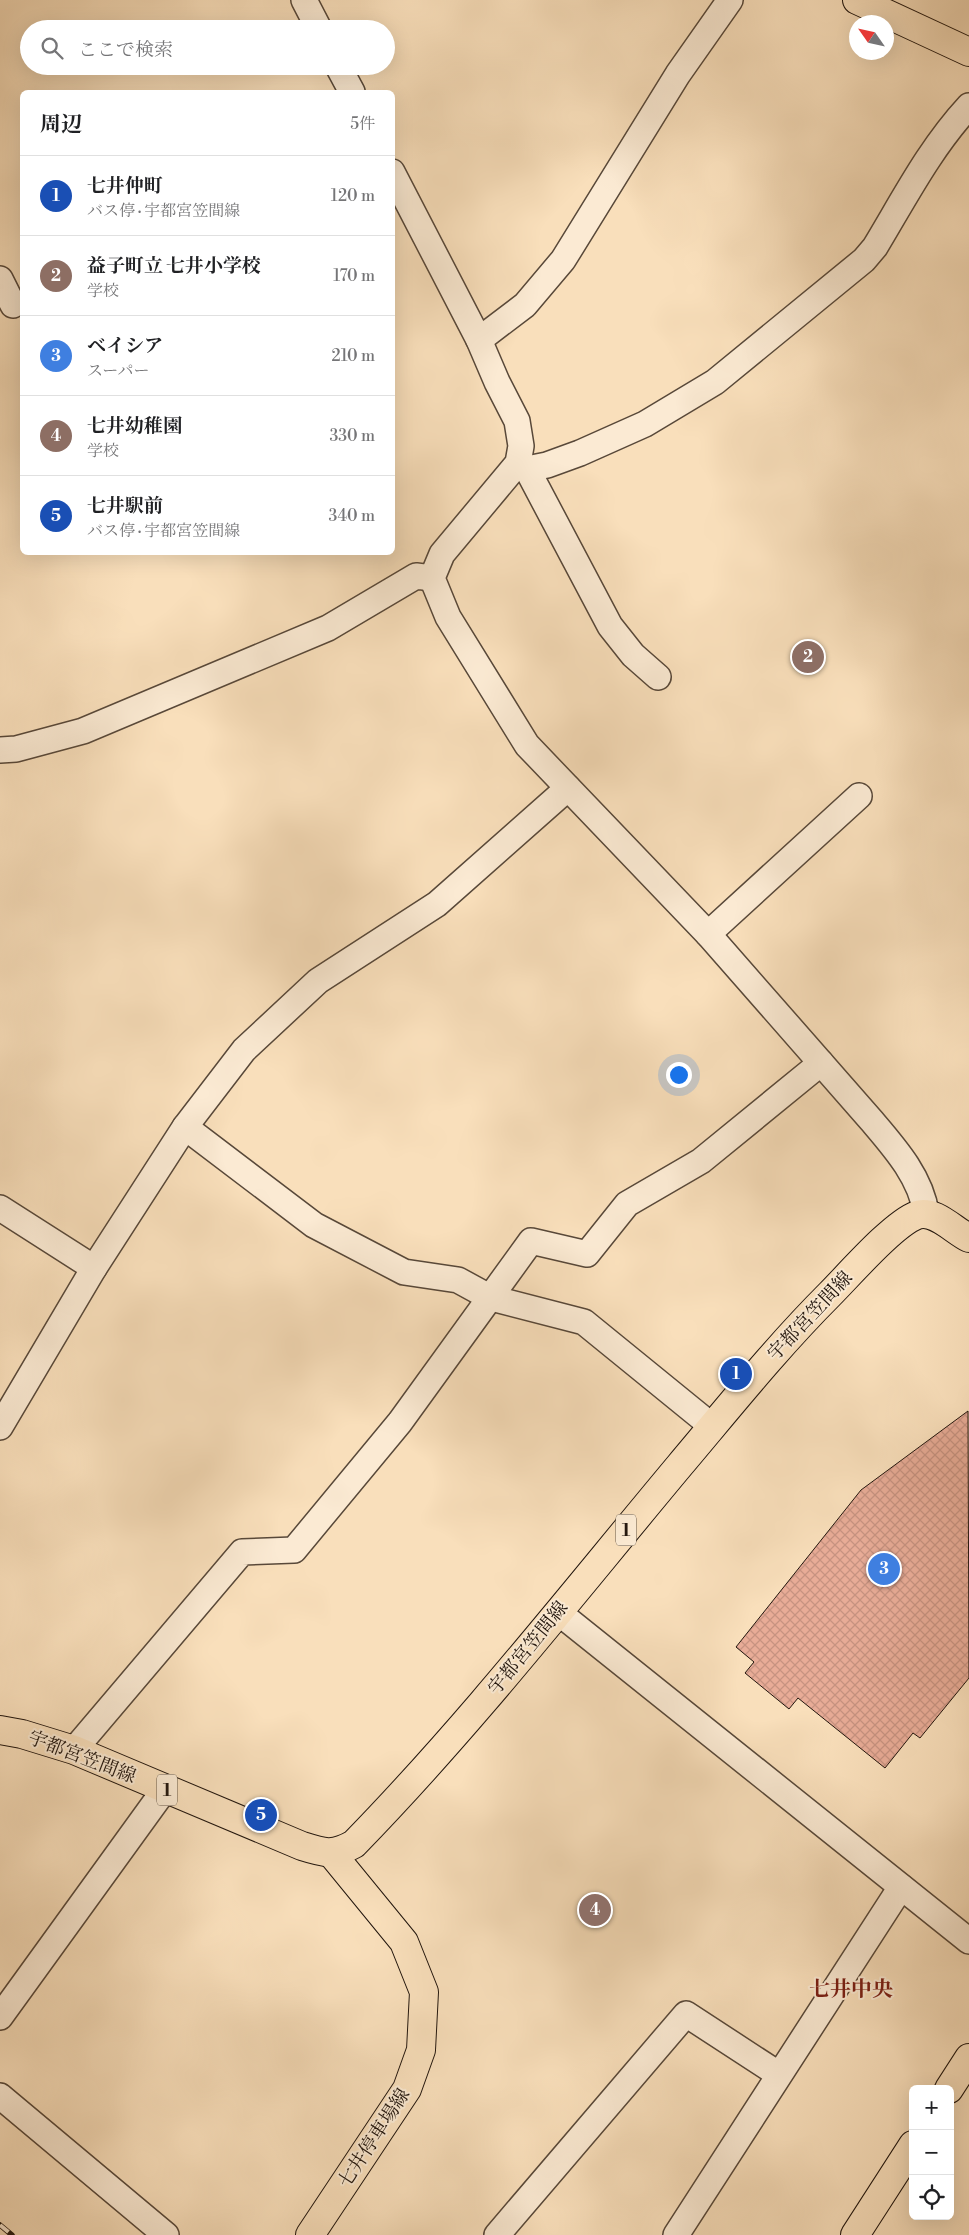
<!DOCTYPE html>
<html lang="ja">
<meta charset="utf-8">
<style>
body{margin:0;font-family:"Libre Bodoni","Noto Serif JP",serif;background:#f2f2f2;color:#202124}
.controls{position:absolute;right:15px;bottom:15px;display:grid;overflow:hidden;border-radius:8px;box-shadow:0 5px 20px #0002}
.controls button{width:45px;height:45px;display:grid;place-items:center;padding:0;border:0;border-bottom:1px solid #e0e0e0;background:#fff;color:#202124;font:25px sans-serif}
.compass{position:absolute;left:849px;top:15px;width:45px;height:45px;border-radius:50%;background:#fff;box-shadow:0 5px 20px #0002;rotate:304deg}
.you{position:absolute;left:678px;top:1074px;width:18px;height:18px;margin:-12px;border:4px solid #fff;border-radius:50%;background:#1a73e8;box-shadow:0 0 0 8px #1a73e833}
.badge{display:grid;place-items:center;width:32px;height:32px;border-radius:50%;background:#8f2418;color:#fff;font-size:16px;font-weight:700}
.pin{position:absolute;translate:-50% -50%;border:2px solid #fff;box-shadow:0 1px 5px #0006}
.list{margin:0;padding:0;list-style:none}
h2{display:flex;justify-content:space-between;align-items:center;height:65px;margin:0;padding:0 20px;font-size:21px}
h2 small{font-size:16px;font-weight:400;color:#757577}
.list li{display:grid;grid-template-columns:32px 1fr auto;gap:15px;align-items:center;box-sizing:border-box;height:80px;padding:0 20px;border-top:1px solid #e0e0e0}
.list b{display:block;font-size:19px;white-space:nowrap}
.list p{margin:0;font-size:16px;white-space:nowrap;color:#757577}
.list em{font-size:16px;font-style:normal;color:#757577}
.icon{flex:none;width:28px;height:28px;fill:none;stroke:currentColor;stroke-width:2;stroke-linecap:round;stroke-linejoin:round}
.map{position:relative;flex:none;width:969px;height:2235px;overflow:hidden}
.search{position:absolute;background:#fff;box-shadow:0 5px 20px #0002;left:20px;top:20px;width:375px;height:55px;display:flex;align-items:center;gap:12px;box-sizing:border-box;padding:0 18px;border-radius:28px;color:#757577;font-size:19px}
.panel{position:absolute;background:#fff;box-shadow:0 5px 20px #0002;left:20px;top:90px;width:375px;height:465px;border-radius:8px}
.map>svg:first-child{display:block}
</style>
<div class="map">
<svg width="969" height="2235" viewBox="0 0 969 2235">
<defs>
<pattern id="building-cross-hatch" width="8" height="8" patternUnits="userSpaceOnUse" patternTransform="scale(1.25)"><rect width="8" height="8" fill="#e8ac97"/><path d="M0 0l8 8M0 8l8-8" fill="none" stroke="#c79381"/></pattern>
</defs>
<rect width="100%" height="100%" fill="#f9dfbb"/>
<filter id="stains"><feTurbulence type="fractalNoise" baseFrequency=".004" numOctaves="4"/><feColorMatrix values="0 0 0 0 .2 0 0 0 0 .09 0 0 0 0 .02 0 0 0 .5 -.17"/></filter>
<radialGradient id="worn" r=".72"><stop offset=".6" stop-color="#630" stop-opacity="0"/><stop offset="1" stop-color="#630" stop-opacity=".3"/></radialGradient>
<path fill="url(#building-cross-hatch)" stroke="#22160e" d="M968,1411L969,1678L920,1738L913,1733L885,1768L798,1698L789,1709L745,1673L754,1662L736,1647L861,1490Z"/>
<g fill="none" stroke-linecap="round" stroke-linejoin="round">
<defs>
<g id="minor">
<path d="M304,0L319,29"/>
<path d="M338,66L352,92"/>
<path d="M392,172L479,340L497,382L517,421L521,446L518,463L442,554L432,578L448,617L527,745L708,934L871,1120C894,1147 921,1177 926,1213"/>
<path d="M0,279L13,305"/>
<path d="M479,340L525,305L563,260L678,74L730,0"/>
<path d="M518,463L527,469L610,626L633,655L658,677"/>
<path d="M527,469L547,465L580,453L645,424L715,382L864,260L875,247C904,199 930,148 969,106"/>
<path d="M0,750L16,749L83,731L328,628L416,576L432,578"/>
<path d="M708,934L859,796"/>
<path d="M185,1127L314,1225L404,1272L458,1280L491,1298L584,1322L713,1427"/>
<path d="M0,1208L94,1268"/>
<path d="M0,1427L94,1268L185,1127L244,1050L318,981L437,904L568,788"/>
<path d="M558,1612L969,1941"/>
<path d="M74,1750L242,1552L294,1550L400,1422L531,1241L587,1254L627,1204L701,1161L821,1063"/>
<path d="M0,2017L165,1789"/>
<path d="M0,2096L166,2235"/>
<path d="M497,2235L686,2014L778,2074"/>
<path d="M676,2235L901,1887"/>
</g>
<g id="major">
<path d="M0,1730L22,1734L74,1750L302,1846C324,1853 333,1856 354,1844C470,1725 573,1593 680,1465C729,1407 776,1348 830,1294C849,1275 893,1224 917,1215C935,1209 954,1231 969,1238"/>
<path d="M310,2235L407,2089L421,2050L424,1992L404,1942L332,1854"/>
</g>
<g id="highway">
<path d="M857,0L969,52"/>
<path d="M949,2089L969,2058"/>
<path d="M855,2235L913,2145"/>
</g>
</defs>
<use href="#minor" stroke="#584839" stroke-width="28"/>
<use href="#major" stroke="#22160e" stroke-width="30"/>
<use href="#highway" stroke="#22160e" stroke-width="30"/>
<use href="#minor" stroke="#fbead3" stroke-width="25"/>
<use href="#major" stroke="#f9dfbb" stroke-width="28"/>
<use href="#highway" stroke="#f9dfbb" stroke-width="28"/>
<defs>
<path id="rail" d="M0,2225L12,2235"/>
</defs>
<use href="#rail" stroke="#22160e" stroke-width="5.5"/>
<use href="#rail" stroke="#fbead3" stroke-width="4" stroke-dasharray="11" stroke-linecap="butt"/>
</g>
<g text-anchor="middle" dominant-baseline="central" stroke-width="4" stroke-linejoin="round" paint-order="stroke">
<g fill="#fbead3" stroke="#635649" stroke-width="1">
<rect x="616" y="1514.5" width="20" height="31" rx="4"/>
<rect x="157" y="1774.5" width="20" height="31" rx="4"/>
</g>
<g font-size="18" font-weight="bold" fill="#22160e">
<text x="626" y="1530">1</text>
<text x="167" y="1790">1</text>
</g>
<g font-size="19" fill="#22160e" stroke="#fbead3">
<text transform="translate(810 1316) rotate(-47)">宇都宮笠間線</text>
<text transform="translate(528 1648) rotate(-51)">宇都宮笠間線</text>
<text transform="translate(82 1757) rotate(21)">宇都宮笠間線</text>
<text transform="translate(374 2138) rotate(-57)">七井停車場線</text>
</g>
<g font-size="21" font-weight="bold" fill="#7a1f14" stroke="#fbead3">
<text x="851" y="1990">七井中央</text>
</g>
</g>
<rect width="100%" height="100%" filter="url(#stains)"/>
<rect width="100%" height="100%" fill="url(#worn)"/>
</svg>
<div class="controls">
<button>+</button>
<button>−</button>
<button><svg class="icon" aria-label="locate" viewBox="0 0 24 24"><circle cx="12" cy="12" r="6"/><path d="M12 2v4M12 18v4M2 12h4M18 12h4"/></svg></button>
</div>
<svg class="compass" viewBox="-18 -18 36 36"><path d="M0-13l5 13h-10z" fill="#e53935"/><path d="M0 13l5-13h-10z" fill="#757577"/></svg>
<div class="you"></div>
<div class="pin badge" style="left:736px;top:1374px;background:#1a4fb4">1</div>
<div class="pin badge" style="left:808px;top:657px;background:#8d6e63">2</div>
<div class="pin badge" style="left:884px;top:1569px;background:#3f7fe0">3</div>
<div class="pin badge" style="left:595px;top:1910px;background:#8d6e63">4</div>
<div class="pin badge" style="left:261px;top:1815px;background:#1a4fb4">5</div>
<div class="search"><svg class="icon" aria-label="search" viewBox="0 0 24 24"><circle cx="10" cy="10" r="6"/><path d="M15 15l6 6"/></svg>ここで検索</div>
<section class="panel">
<h2>周辺<small>5件</small></h2>
<ul class="list">
<li><span class="badge" style="background:#1a4fb4">1</span><div><b>七井仲町</b><p>バス停 · 宇都宮笠間線</p></div><em>120 m</em></li>
<li><span class="badge" style="background:#8d6e63">2</span><div><b>益子町立 七井小学校</b><p>学校</p></div><em>170 m</em></li>
<li><span class="badge" style="background:#3f7fe0">3</span><div><b>ベイシア</b><p>スーパー</p></div><em>210 m</em></li>
<li><span class="badge" style="background:#8d6e63">4</span><div><b>七井幼稚園</b><p>学校</p></div><em>330 m</em></li>
<li><span class="badge" style="background:#1a4fb4">5</span><div><b>七井駅前</b><p>バス停 · 宇都宮笠間線</p></div><em>340 m</em></li>
</ul>
</section>
</div>
